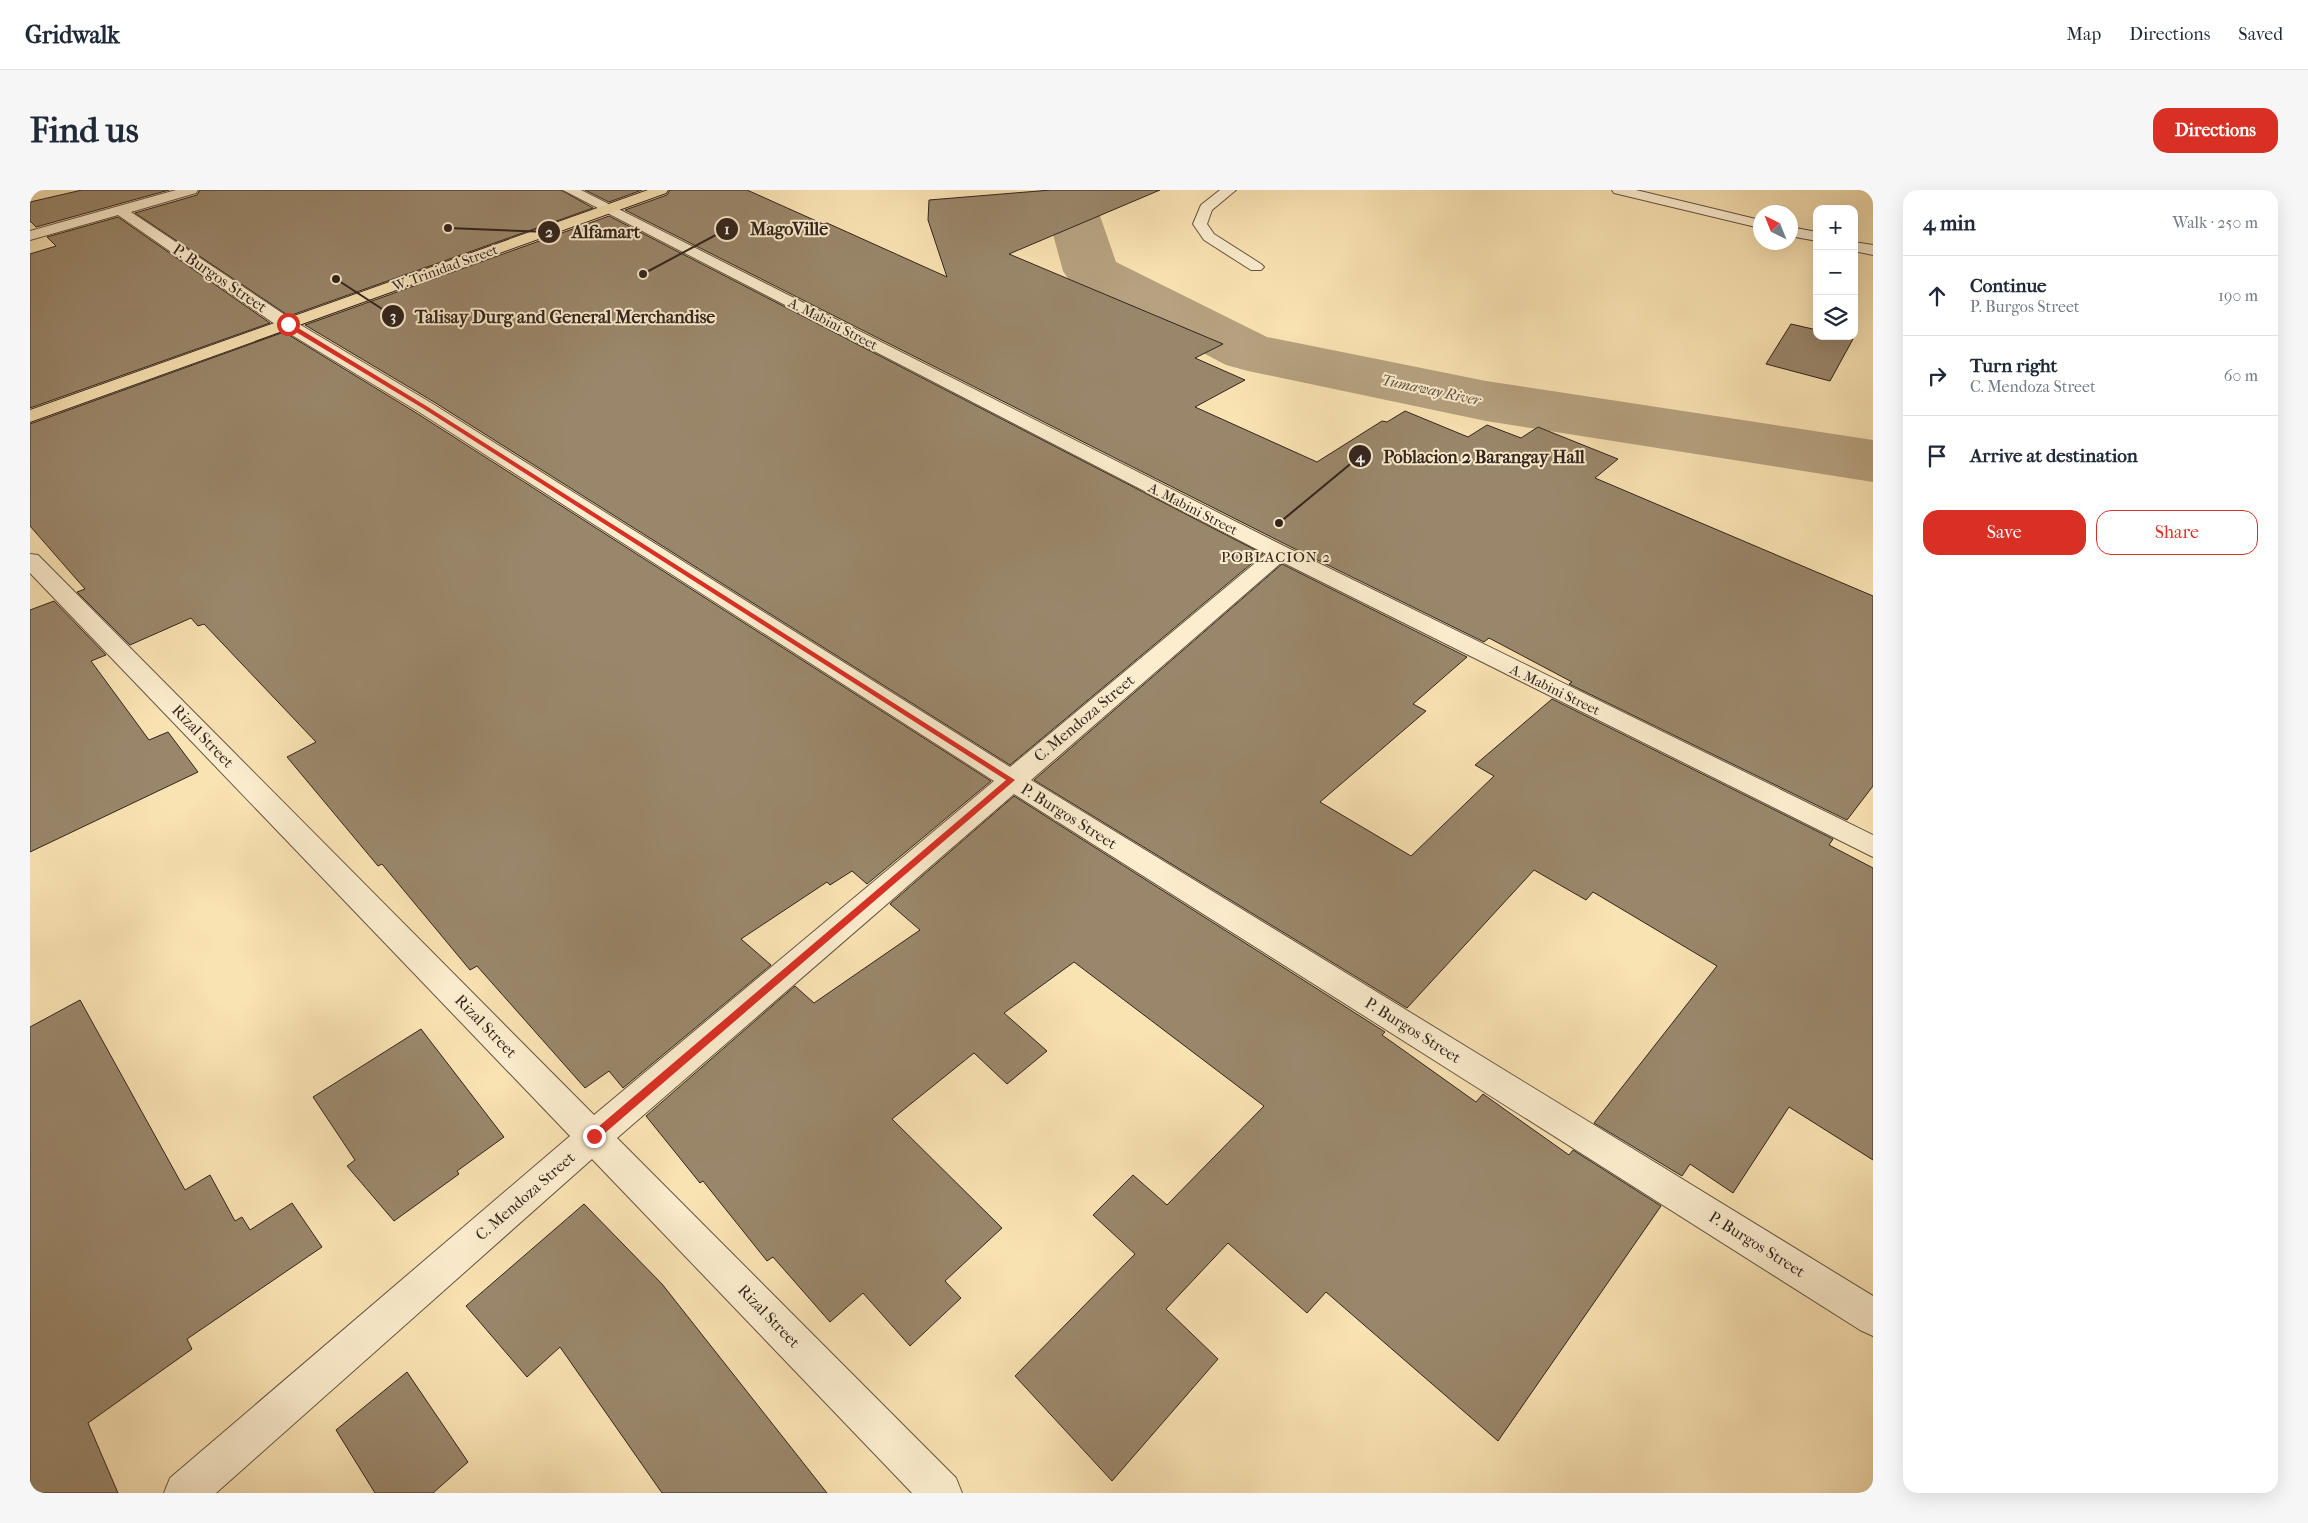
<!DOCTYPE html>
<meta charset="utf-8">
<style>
body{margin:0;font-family:"IM FELL French Canon",serif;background:#f6f6f7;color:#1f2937}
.controls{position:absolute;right:15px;top:15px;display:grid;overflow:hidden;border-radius:10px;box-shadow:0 5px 20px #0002}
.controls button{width:45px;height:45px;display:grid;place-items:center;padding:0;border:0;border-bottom:1px solid #e0e1e3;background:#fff;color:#1f2937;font:25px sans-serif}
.compass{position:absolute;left:1723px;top:15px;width:45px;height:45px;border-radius:50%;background:#fff;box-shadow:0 5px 20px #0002;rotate:317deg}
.stop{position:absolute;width:15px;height:15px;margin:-11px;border:4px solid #d93025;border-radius:50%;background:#fff}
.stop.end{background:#d93025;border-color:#fff;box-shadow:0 1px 5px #0008}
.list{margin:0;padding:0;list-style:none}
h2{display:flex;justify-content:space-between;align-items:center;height:65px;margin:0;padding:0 20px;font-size:21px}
h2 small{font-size:16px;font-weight:400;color:#747a83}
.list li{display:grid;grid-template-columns:32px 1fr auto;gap:15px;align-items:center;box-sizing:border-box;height:80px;padding:0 20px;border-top:1px solid #e0e1e3}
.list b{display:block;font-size:19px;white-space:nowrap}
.list p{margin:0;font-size:16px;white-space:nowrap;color:#747a83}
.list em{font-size:16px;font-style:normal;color:#747a83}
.actions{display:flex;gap:10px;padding:15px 20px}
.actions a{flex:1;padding:11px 0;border:1px solid #d93025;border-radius:15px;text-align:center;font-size:18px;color:#d93025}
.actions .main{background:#d93025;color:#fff}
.icon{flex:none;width:28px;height:28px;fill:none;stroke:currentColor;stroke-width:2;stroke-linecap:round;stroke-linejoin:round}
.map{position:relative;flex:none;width:1843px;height:1303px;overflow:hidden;border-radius:15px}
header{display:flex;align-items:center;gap:30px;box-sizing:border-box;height:70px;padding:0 25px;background:#fff;border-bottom:1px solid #e0e1e3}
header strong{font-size:24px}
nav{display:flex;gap:28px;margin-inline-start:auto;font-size:18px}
.intro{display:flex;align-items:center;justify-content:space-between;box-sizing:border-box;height:120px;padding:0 30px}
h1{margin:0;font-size:35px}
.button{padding:12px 22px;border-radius:15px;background:#d93025;color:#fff;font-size:18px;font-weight:700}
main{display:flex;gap:30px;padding:0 30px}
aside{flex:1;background:#fff;border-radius:15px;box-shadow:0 5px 20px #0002}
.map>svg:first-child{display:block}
</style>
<header>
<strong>Gridwalk</strong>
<nav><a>Map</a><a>Directions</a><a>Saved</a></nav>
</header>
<div class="intro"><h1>Find us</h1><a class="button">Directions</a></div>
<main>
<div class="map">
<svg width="1843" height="1303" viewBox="0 0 1843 1303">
<rect width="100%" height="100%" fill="#fae3b3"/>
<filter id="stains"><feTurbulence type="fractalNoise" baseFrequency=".004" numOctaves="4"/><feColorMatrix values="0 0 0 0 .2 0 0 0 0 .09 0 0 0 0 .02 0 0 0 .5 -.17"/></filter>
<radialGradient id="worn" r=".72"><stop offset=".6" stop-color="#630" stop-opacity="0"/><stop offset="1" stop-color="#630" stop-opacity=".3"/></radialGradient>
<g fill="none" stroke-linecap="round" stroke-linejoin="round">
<path fill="#b6a280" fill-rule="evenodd" d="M1011,0H1061L1086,72L1237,147L1456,191L1843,250V292L1456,231L1218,181L1196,175L1041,93L1033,81Z"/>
</g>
<g fill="#9a876b" stroke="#32241d">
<path d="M52,0H139L6,37L0,31V12Z"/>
<path d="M170,0H531L563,18L259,126L105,23L167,5Z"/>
<path d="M555,0H612L579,12Z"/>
<path d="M640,0H717L793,34L797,33L917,87L898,30L899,10L1021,0H1130L979,64L1193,154L1165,168L1215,190L1165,217L1287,272L1352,231L1357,232L1375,221L1438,247L1457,235L1491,248L1508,237L1588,269L1565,288L1843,406V596L1817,630L1539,494L1542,492L1459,448L1454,452L1259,356L595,20L637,5Z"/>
<path d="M579,26L1233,364L980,575L404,212L275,135Z"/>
<path d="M88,27L240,133L0,218V64L26,56L17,47Z"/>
<path d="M1761,134L1787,140V146H1811L1823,149L1800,191L1736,174Z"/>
<path d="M254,142L388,224L961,591L837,694L822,681L800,695L797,692L711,749L741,775L593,898L579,881L555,898L447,776L440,780L352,674L348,676L257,567L286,552L174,434L168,436L161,428L100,455L47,402L55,399L0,336V234Z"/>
<path d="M1252,374L1437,467L1383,514L1396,521L1290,612L1381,666L1464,586L1445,575L1522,509L1803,649L1799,655L1843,678V970L1759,917L1703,1003L1660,974L1652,986L1564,933L1687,776L1563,702L1556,710L1504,680L1377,818L1004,590Z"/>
<path d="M24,411L76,465L61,471L119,550L138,542L168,582L0,662V420Z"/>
<path d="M984,606L1355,842L1352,845L1446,912L1453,904L1539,965L1543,960L1631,1016L1468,1251L1296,1102L1277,1123L1198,1053L1136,1119L1188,1169L1082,1291L985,1186L1105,1064L1063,1025L1103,985L1137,1015L1234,916L1044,772L974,823L1017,861L977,894L944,863L862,929L972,1038L915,1091L931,1108L880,1156L833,1103L800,1132L743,1067L737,1071L673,991L670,993L616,926L765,796L784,813L890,740L860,714Z"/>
<path d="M50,810L155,1000L180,985L205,1031L212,1027L220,1040L262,1013L292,1057L157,1149L162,1159L58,1233L88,1303H0V837Z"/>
<path d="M391,839L474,947L427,981L429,984L364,1031L317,976L325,970L283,907Z"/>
<path d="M554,1014L632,1094L797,1303H632L530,1157L497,1187L436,1116Z"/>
<path d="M377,1182L438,1272L403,1303H345L306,1240Z"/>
</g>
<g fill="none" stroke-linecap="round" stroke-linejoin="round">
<defs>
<g id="street">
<path d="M146,0H168L166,3L101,22L264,131L403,214L980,577L1236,364L533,0H551L1258,358L1843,645V667L1252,372L1001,590L1843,1106V1146L1830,1140L984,604L587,948L926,1288L932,1303H882L562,969L186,1303H134L140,1288L540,946L0,383V364L8,365L564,925L964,591L389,222L252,139L88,25L0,50V41Z"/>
<path d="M1190,0H1206L1182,20L1177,34L1184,44L1231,74L1234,77L1231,80H1221L1174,50L1163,34L1171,15Z"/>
<path d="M1582,0H1606L1730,30V38L1584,3Z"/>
<path d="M1760,37L1787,42V51L1760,46Z"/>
<path d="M1824,52L1843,55V65L1824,61Z"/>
</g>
<path id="primary" d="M618,0H638L636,3L0,232V220Z"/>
</defs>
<use href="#street" stroke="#645442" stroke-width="2"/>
<use href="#primary" stroke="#32241d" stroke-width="2"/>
<use href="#street" fill="#fcedce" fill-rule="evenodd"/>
<use href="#primary" fill="#fae3b3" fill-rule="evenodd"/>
</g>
<path fill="#d93025" d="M256,133H260L398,217L985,590L568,949H561V943L976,590L394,219L256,136Z"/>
<g text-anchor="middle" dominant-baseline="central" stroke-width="4" stroke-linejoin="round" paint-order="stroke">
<g font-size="14" fill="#32241d" stroke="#fcedce">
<text transform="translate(415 78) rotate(-20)">W. Trinidad Street</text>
<text transform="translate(803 134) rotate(27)">A. Mabini Street</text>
<text transform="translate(1163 319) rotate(27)">A. Mabini Street</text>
<text transform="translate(1525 500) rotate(26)">A. Mabini Street</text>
</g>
<g font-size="15" font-style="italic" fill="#605040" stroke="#fcedce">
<text transform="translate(1401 200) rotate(12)">Tumaway River</text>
</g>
<g font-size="15" letter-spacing="1" fill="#32241d" stroke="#fcedce">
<text x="1246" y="367">POBLACION 2</text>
</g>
<g font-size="16" fill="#32241d" stroke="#fcedce">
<text transform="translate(190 88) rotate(34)">P. Burgos Street</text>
<text transform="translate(1054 528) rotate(-40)">C. Mendoza Street</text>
<text transform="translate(173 546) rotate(46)">Rizal Street</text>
<text transform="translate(1039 626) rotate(32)">P. Burgos Street</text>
<text transform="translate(456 836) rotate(46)">Rizal Street</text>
<text transform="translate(1383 840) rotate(32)">P. Burgos Street</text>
<text transform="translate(495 1006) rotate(-41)">C. Mendoza Street</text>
<text transform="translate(1727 1054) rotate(32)">P. Burgos Street</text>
<text transform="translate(739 1126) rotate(46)">Rizal Street</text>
</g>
</g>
<path fill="none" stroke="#32241d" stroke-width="2" d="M613 84L697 39M418 38L519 42M306 89L363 126M1249 333L1330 266"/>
<g fill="#32241d" stroke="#fcedce" stroke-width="2">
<circle cx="613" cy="84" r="5"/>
<circle cx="418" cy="38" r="5"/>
<circle cx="306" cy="89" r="5"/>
<circle cx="1249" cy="333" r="5"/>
<circle cx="697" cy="39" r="12"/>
<circle cx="519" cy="42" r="12"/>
<circle cx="363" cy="126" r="12"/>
<circle cx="1330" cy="266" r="12"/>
</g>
<g font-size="15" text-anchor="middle" font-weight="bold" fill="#fff">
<text x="697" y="44">1</text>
<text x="519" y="47">2</text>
<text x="363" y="131">3</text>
<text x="1330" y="272">4</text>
</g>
<g font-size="18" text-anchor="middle" font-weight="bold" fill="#32241d" stroke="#fcedce" stroke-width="4" stroke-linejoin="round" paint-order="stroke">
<text x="759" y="45">MagoVille</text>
<text x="576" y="48">Alfamart</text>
<text x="535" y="133">Talisay Durg and General Merchandise</text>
<text x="1454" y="273">Poblacion 2 Barangay Hall</text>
</g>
<rect width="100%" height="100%" filter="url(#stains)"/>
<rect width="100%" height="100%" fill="url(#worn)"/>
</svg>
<div class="controls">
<button>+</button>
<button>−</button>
<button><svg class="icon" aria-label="layers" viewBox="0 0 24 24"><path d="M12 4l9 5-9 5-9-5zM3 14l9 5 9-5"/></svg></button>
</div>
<svg class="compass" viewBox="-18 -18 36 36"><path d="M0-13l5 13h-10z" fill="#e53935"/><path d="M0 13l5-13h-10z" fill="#747a83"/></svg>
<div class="stop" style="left:258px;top:134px"></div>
<div class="stop end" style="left:564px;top:946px"></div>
</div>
<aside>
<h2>4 min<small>Walk · 250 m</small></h2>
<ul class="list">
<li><svg class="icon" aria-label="ahead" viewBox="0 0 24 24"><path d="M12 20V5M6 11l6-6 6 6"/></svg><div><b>Continue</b><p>P. Burgos Street</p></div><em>190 m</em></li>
<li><svg class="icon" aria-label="right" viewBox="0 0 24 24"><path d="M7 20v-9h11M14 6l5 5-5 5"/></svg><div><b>Turn right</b><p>C. Mendoza Street</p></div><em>60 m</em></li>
<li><svg class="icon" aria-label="arrive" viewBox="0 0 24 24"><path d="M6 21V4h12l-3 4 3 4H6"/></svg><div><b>Arrive at destination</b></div></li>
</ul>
<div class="actions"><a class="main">Save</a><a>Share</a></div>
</aside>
</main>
